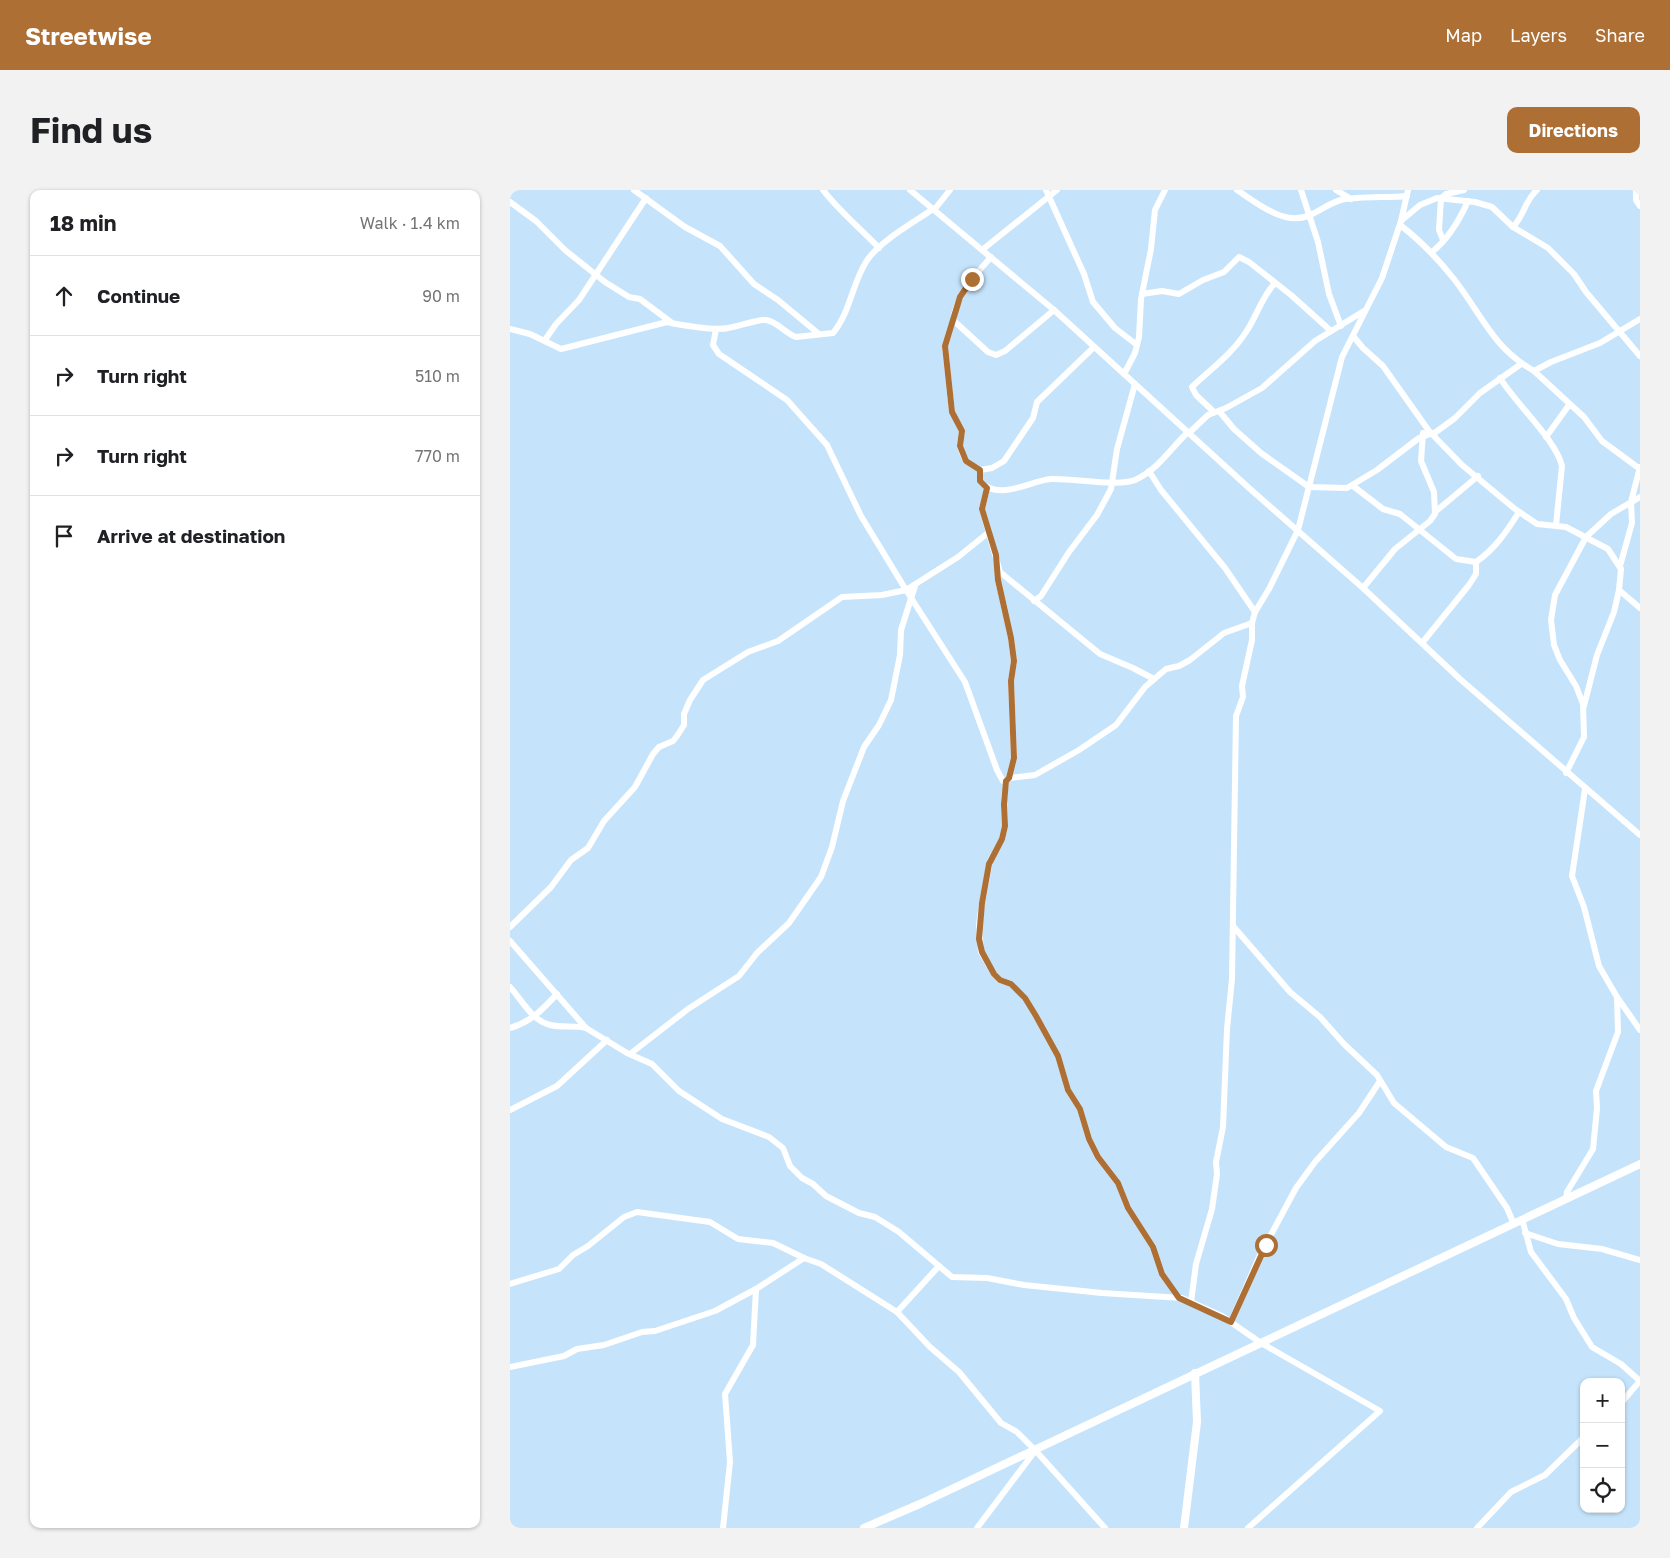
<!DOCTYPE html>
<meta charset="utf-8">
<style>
body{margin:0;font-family:"Golos Text",sans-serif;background:#f2f2f2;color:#202124}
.controls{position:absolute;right:15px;bottom:15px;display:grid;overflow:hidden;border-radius:10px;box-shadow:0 1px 4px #0004}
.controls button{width:45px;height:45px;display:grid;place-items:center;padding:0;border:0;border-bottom:1px solid #e0e0e0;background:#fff;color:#202124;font:25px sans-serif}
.stop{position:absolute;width:15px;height:15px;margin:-11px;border:4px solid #ad6f34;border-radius:50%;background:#fff}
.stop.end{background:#ad6f34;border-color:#fff;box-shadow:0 1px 5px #0008}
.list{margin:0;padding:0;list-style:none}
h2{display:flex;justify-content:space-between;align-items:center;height:65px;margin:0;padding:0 20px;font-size:21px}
h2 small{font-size:16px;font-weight:400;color:#757577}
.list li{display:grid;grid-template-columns:32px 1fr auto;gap:15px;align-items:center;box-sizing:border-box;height:80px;padding:0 20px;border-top:1px solid #e0e0e0}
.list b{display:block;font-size:19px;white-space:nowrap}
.list em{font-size:16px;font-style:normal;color:#757577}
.icon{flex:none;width:28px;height:28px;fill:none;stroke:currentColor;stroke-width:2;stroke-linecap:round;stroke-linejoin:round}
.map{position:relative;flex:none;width:1130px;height:1338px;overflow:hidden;border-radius:10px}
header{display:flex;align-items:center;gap:30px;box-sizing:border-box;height:70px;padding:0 25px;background:#ad6f34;color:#fff}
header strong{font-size:24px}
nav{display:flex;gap:28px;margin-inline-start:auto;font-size:18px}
.intro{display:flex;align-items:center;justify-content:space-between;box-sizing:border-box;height:120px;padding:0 30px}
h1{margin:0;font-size:35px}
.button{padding:12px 22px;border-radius:10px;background:#ad6f34;color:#fff;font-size:18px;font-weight:700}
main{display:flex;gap:30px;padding:0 30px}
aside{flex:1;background:#fff;border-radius:10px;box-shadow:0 1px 4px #0004}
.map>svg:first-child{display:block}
</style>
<header>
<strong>Streetwise</strong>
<nav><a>Map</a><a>Layers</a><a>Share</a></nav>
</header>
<div class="intro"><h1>Find us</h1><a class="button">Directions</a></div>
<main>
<aside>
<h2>18 min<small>Walk · 1.4 km</small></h2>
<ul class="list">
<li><svg class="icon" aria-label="ahead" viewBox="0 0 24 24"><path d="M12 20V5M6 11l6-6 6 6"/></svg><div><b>Continue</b></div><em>90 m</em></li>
<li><svg class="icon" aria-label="right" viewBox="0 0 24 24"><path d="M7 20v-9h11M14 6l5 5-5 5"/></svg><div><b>Turn right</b></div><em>510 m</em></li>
<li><svg class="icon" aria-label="right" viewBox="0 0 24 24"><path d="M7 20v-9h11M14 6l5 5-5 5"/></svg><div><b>Turn right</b></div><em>770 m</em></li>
<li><svg class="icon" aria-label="arrive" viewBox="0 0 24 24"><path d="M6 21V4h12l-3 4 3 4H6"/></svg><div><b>Arrive at destination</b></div></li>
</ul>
</aside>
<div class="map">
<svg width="1130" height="1338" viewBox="0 0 1130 1338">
<rect width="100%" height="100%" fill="#c5e4fc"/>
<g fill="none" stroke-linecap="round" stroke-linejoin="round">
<g stroke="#fff" stroke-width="6">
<path d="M124,0L175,37L210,56L244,94L268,110L309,144"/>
<path d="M313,0C329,21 351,39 369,58"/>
<path d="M400,0L544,120L739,298L853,398L950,489L1130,645"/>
<path d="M536,0L574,84L583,112L605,138L627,155"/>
<path d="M727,0C747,13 775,37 800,25C811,20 820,13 831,10C850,6 877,8 897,6"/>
<path d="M791,0L808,52L819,104L831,136"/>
<path d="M826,0L841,9"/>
<path d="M1126,0V10L1130,16"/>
<path d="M0,12L26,31L55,60L95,92L119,107L130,109L162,133"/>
<path d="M424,20L440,0"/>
<path d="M892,30L910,15L927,8L965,12L982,17L1003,37L1038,58L1064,84L1076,102L1130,166"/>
<path d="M890,35C911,51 928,69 944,89C972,125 982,157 1024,181L1041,172L1090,153L1130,129"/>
<path d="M1003,37C1015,24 1015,10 1027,0"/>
<path d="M933,50L929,40L931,8L936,4L954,0"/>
<path d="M472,60L547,0"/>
<path d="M922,62C937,50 950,29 958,11"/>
<path d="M481,67C464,86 447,104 443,130L478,162L486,165L495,161L544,120"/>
<path d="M632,104L652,101L669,104L693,90L714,82L729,67L739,72L781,105L821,141"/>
<path d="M443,130L435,156L442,222L452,241L450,256L453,265L456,271L470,280L482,278L494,271L523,228L527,212L584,157"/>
<path d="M0,139L20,144L51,159L157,132C169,135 206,141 218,138C228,137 247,129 256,130C268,132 275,143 286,147L323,143C340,123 342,94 356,72C368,52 403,33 423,19"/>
<path d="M206,139L203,155L209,164L277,210L317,255L351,326L396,400L448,367L479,342"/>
<path d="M843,146L853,158L873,176L919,241L952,275L1005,319L1027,334L1056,337L1098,359L1111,379L1109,400L1130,418"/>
<path d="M35,150L46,134L69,110L136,8"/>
<path d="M1024,181L1074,227L1092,251L1130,279"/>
<path d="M614,184L625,163L629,147L631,109L641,59L645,20L655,0"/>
<path d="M990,188C1006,214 1046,250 1052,276L1046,335"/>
<path d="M709,221L724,239L751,263L799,297L837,298L867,280L909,248L926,242L945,228L970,203L1011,174"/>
<path d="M704,222L686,205L682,197C701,179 722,164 736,142C747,126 751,108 765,93"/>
<path d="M679,243L698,225L716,218L752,198L805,151L854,121"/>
<path d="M1036,247L1059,215"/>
<path d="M470,280V291C488,312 519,291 541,289C563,288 608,297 625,290C649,279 660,259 678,242"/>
<path d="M639,281L651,300L715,378L745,422"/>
<path d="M843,296L873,319L890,324L946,369L966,372C985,359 997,341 1009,322"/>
<path d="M477,298L472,319L490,382L590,464L623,478L644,489"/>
<path d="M925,322L968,286"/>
<path d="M1110,376L1122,333L1121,312L1130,277"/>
<path d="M488,380V390L501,448L504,471L501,491L504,568L499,588"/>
<path d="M853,398L885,359L920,331L925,324L924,302L911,271L913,243"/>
<path d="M524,411L531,406L559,362L587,325L601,299L607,259L625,194"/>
<path d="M912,453L959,395L966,384V372"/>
<path d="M1074,516L1087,465L1104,422L1109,400"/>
<path d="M1056,583L1074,547L1073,514L1066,496L1050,470L1044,455L1041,430L1045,405L1076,347L1101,324L1130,307"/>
<path d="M496,591L494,610L495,636L492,649L480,671L472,713L469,735L471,762L484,784L490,790L501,794L515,808L526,826L548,866L558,900L570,919L579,949L588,967L608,993L618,1018L643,1057L652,1084L669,1108"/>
<path d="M496,591L499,588L525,585L569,560L606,535L635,497L656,479L669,476L680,470L714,443L742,433"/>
<path d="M1075,599L1062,686L1074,717L1089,776L1107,807L1130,840"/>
<path d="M723,736L780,802L810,827L834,854L867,885L884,913L936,957L963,968L997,1018L1003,1032"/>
<path d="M0,737L41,697L61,670L78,658L94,631L125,597L143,564L149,557L163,551L167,546L174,535V524L180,510L193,490L238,462L268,451L332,407L372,405L396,400L455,492L487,580L493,591H496"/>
<path d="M0,751L76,838L117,863L142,874L169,901L212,929L259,947L273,958L280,976L292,988L303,994L316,1006L349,1023L365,1027L389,1042L442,1087L477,1088L514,1095L592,1103L672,1108L712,1126L751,1153L870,1221L738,1338"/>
<path d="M0,797C12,810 22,831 40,835C52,838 65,835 76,838"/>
<path d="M0,838C21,832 33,819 47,804"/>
<path d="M120,864L178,819L229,786L247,763L279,733L311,687L322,657L333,611L354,557L369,535L381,510L390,465L391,440L405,396"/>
<path d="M0,920L47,896L97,850"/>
<path d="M1056,1009L1057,1002L1083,959L1087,918L1086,901L1108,842L1107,807"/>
<path d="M1012,1029L1021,1062L1056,1109L1064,1128L1082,1157L1111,1174L1130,1191"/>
<path d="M1015,1043L1048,1054L1092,1059L1130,1070"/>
<path d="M0,1094L49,1079L63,1065L78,1056L114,1027L127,1022L200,1032L228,1049L263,1053L294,1068"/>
<path d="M681,1112L686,1074L702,1019L707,984L706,972L713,937L717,839L722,789L726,526L733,507L732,496L742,450V433L745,422L759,399L788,340L832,167L872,88L891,31L898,0"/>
<path d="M387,1122L420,1157L449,1182L491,1233L507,1242L525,1260L595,1338"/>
<path d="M721,1132L749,1067L786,998L805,972L849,923L870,891"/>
<path d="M0,1177L54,1166L67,1159L94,1155L132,1142L145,1141L205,1121L246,1099L294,1068L311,1074L387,1122L429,1076"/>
<path d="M1111,1213L1130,1191"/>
<path d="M213,1338L220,1272L215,1204L243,1155L246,1099"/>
<path d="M467,1338L525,1261"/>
<path d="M967,1338L1001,1302L1035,1285L1074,1247"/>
</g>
<g stroke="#fff" stroke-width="8">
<path d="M354,1338L412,1313L1130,974"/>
<path d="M674,1338L687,1232L685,1183"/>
</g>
</g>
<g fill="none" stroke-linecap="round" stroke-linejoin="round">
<path stroke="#ad6f34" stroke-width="6" d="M462,89L450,107L435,156L442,222L452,241L450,256L456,271L470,280V291L477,298L472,319L486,365L488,390L501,448L504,471L501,491L504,568L499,588L496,591L494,614L495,636L492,649L479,674L472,713L469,749L472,762L484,784L490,790L501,794L515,808L526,826L548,866L558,900L570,919L579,949L588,967L608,993L618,1018L643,1057L652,1084L669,1108L721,1132L756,1055"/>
</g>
</svg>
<div class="controls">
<button>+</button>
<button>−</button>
<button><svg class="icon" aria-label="locate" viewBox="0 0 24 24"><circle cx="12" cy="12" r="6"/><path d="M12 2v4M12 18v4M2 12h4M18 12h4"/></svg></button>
</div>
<div class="stop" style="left:756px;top:1055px"></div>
<div class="stop end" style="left:462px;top:89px"></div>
</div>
</main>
